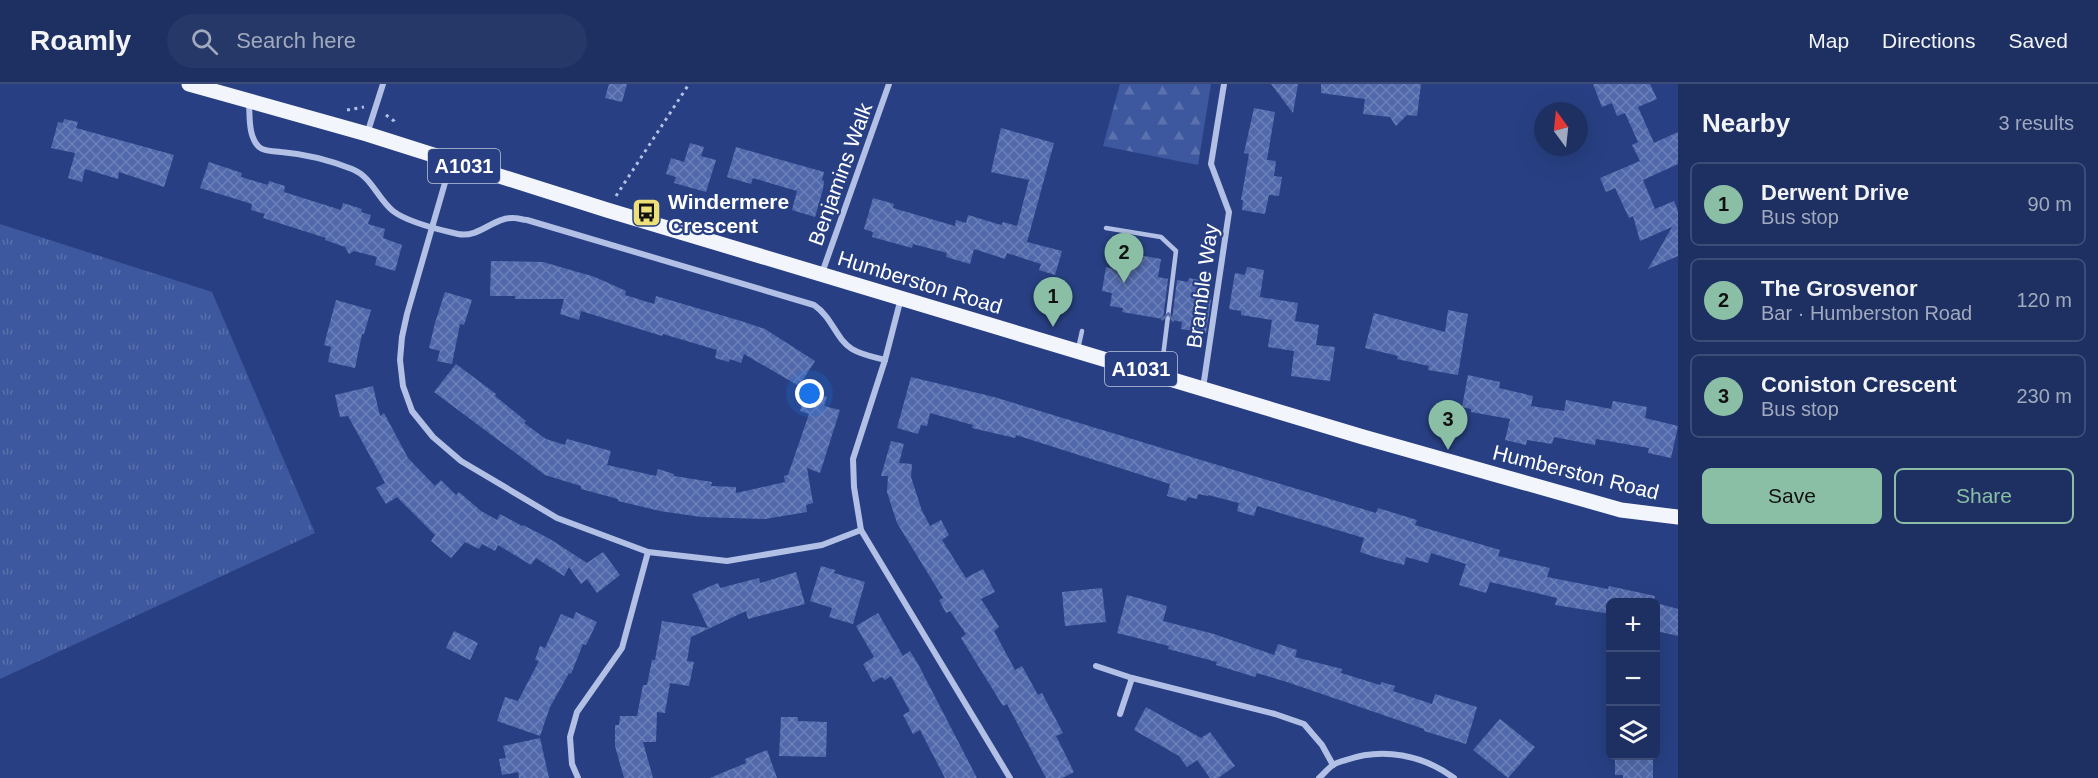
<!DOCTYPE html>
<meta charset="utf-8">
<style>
body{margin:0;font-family:Arial,sans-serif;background:#263868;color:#f1f3f6}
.controls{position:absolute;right:18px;bottom:18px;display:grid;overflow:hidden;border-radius:9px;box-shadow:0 6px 24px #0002}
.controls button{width:54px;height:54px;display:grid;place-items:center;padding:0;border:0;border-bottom:2px solid #3c4b77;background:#1e3062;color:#f1f3f6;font:30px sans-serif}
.compass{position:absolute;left:1534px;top:18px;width:54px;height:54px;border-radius:50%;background:#1e3062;box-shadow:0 6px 24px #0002;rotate:345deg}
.you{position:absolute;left:810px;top:310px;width:21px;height:21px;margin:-15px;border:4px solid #fff;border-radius:50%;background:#1a73e8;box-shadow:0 0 0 9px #1a73e833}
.badge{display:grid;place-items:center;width:39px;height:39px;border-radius:50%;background:#8abfa5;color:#111;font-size:20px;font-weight:700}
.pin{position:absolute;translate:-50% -50px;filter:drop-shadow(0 2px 3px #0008)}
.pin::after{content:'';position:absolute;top:32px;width:21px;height:18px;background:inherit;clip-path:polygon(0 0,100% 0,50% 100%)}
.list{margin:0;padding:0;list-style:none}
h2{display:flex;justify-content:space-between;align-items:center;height:78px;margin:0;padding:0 24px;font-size:26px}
h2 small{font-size:20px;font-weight:400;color:#a1a9be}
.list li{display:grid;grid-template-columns:39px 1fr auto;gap:18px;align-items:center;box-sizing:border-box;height:84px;margin:0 12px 12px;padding:0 12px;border:2px solid #3c4b77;border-radius:9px}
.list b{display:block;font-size:22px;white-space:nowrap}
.list p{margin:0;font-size:20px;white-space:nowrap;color:#a1a9be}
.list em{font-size:20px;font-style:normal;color:#a1a9be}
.actions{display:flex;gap:12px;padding:18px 24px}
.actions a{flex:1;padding:14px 0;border:2px solid #8abfa5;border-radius:9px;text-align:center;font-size:21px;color:#8abfa5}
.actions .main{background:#8abfa5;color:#111}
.icon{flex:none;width:33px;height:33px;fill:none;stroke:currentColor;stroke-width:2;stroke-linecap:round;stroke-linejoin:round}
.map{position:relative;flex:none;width:1678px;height:694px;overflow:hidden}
header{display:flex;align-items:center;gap:36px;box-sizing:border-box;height:84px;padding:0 30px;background:#1e3062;border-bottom:2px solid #3c4b77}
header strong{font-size:28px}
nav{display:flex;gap:33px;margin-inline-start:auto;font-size:21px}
.search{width:420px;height:54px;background:#263868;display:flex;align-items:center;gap:15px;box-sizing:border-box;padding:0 21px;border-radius:33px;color:#a1a9be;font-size:22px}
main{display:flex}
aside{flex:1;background:#1e3062}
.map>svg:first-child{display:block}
</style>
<header>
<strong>Roamly</strong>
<div class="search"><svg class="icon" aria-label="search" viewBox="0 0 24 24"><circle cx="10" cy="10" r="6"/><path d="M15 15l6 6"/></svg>Search here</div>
<nav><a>Map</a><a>Directions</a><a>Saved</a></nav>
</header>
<main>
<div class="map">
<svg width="1678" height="694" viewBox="0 0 1678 694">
<defs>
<pattern id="grass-tufts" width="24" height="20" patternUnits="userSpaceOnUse" patternTransform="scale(1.5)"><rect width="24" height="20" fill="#3d589f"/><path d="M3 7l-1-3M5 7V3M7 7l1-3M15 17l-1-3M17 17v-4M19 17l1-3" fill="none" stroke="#5a71ad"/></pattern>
<pattern id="forest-firs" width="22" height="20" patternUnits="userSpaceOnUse" patternTransform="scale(1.5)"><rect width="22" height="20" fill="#3d589f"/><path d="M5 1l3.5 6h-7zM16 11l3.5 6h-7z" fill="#5a71ad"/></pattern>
<pattern id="building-cross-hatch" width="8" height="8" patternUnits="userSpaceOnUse" patternTransform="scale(1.5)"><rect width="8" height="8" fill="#5169ab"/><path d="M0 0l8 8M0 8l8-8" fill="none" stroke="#6b80b8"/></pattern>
</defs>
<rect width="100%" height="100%" fill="#284083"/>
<path fill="url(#grass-tufts)" d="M0,140L212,208L315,449L0,595Z"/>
<path fill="url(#forest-firs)" d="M1120,0H1211L1198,81L1103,62Z"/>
<g fill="url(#building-cross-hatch)">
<path d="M609,0H627L622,18L605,14Z"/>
<path d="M1271,0H1298L1293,29Z"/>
<path d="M1321,0H1421L1417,32L1407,31L1396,42L1390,33L1363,30L1365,15L1321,9Z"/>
<path d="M1593,0H1650L1657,15L1638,23L1654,59L1678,48V80L1643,96L1655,125L1674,117L1678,127V172L1648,185L1672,143L1640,157L1633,132L1629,134L1615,104L1606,108L1600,94L1640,77L1632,61L1638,58L1625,29L1617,32L1612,19L1602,23Z"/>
<path d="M1254,24L1275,28L1267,76L1276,77L1274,92L1282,93L1279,112L1269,111L1265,130L1242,126L1243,116H1241L1249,70L1244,69Z"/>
<path d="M64,35L78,38L76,44L174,71L164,103L119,88L118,95L85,85L82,98L68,94L75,69L51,64L58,38L63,39Z"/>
<path d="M1001,44L1054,59L1027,158L1062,167L1055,191L1039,186L1041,180L1007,169L1005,175L974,165L970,180L946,173L947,169L913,160L912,164L872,153L873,148L864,145L873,114L894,120L893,124L955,142L956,136L966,139L968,131L1001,141L1003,138L1017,142L1029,96L991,88Z"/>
<path d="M690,59L704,63L701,72L716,76L706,108L674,99L676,93L666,90L671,74L684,78Z"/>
<path d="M736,63L824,88L822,96L824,97L823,105L815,133L792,126L797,107L753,94L751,100L727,93Z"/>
<path d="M209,78L242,89L241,93L268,101L269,97L285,102L284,108L341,126L343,119L362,125L361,128L371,131L368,140L385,145L383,154L402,161L395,187L375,181L377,173L354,167L349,170L345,163L325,156L326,154L263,134L265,130L251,126L252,120L200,104Z"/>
<path d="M1116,167L1161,175L1158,193L1168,195L1163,235L1122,228L1123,224L1110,222L1112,209L1102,207L1106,183L1113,185Z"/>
<path d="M491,177L543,178L595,193L626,207L625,211L654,220L656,212L741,237L765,245L815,277L799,302L744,270L741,279L730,275L729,278L715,274L717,266L663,250L662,252L581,227L579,236L560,230L564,215H515V212H490Z"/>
<path d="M1247,183L1264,186L1260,213L1298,219L1295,237L1319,241L1316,261L1335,263L1330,297L1291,292L1294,267L1268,263L1272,236L1241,231V227L1229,225L1235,189L1245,191Z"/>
<path d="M1189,194L1203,197L1200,214L1211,216L1206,249L1181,245L1182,238L1172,236L1177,196L1188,198Z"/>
<path d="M445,208L472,216L464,241L460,240L452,280L437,277L440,267L429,264L435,239Z"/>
<path d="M336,216L371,226L364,250H362L355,284L328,278L331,263L324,261Z"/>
<path d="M1448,226L1468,230L1458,291L1428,286L1429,282L1397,275L1398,272L1365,264L1374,229L1445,248Z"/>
<path d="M456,280L496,310L495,312L526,337L524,339L546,355L565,361L567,355L611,367L607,381L656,392L658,385L674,390V392L712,398L711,402L736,403V409L785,398L784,392L788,391L809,330L800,327L806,306L827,313L824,322L840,326L820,389L807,384L813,419L806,421L807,428L765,435L701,433L660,427L618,417V415L581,405V402L545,391L434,308Z"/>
<path d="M1468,291L1500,298L1499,304L1533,312L1531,322L1564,327L1566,316L1611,325L1613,317L1647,323L1645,334L1678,342L1671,374L1648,369L1649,364L1596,355L1595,361L1554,353L1552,360L1527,356L1526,361L1505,356L1510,335L1471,328V325L1462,323Z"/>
<path d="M911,293L994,313L1376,429L1378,424L1417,436L1415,441L1500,466L1498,472L1550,484L1547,493L1608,505L1609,502L1655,512L1654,519H1611V530L1555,521L1557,514L1490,498L1486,509L1459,501L1466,480L1431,469L1428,479L1406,473L1404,481L1378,474L1360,468L1364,454L1257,422L1254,432L1237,427L1239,419L1208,411V412L1198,410L1197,415L1188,413L1186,417L1167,412L1170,400L1016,351L1015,354L972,344L973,341L930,329L927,342L921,341L918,350L897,344Z"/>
<path d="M373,302L380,332L384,329L408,374L435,402L441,396L456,411L459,408L481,427L497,436L500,430L522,442L523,441L550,455L587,479L603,468L620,491L597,509L587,495L581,500L569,483L564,492L536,474L531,481L498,461L495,467L482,460L479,465L465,458L451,474L431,457L435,451L397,413L386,420L376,404L385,399L348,332L340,333L335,311Z"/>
<path d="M891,357L904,360L899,379L912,380L911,393L922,427L930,442L941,436L949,451L942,456L966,494L983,485L995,508L981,515L999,543L994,547L1015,586L1022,582L1038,611L1042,609L1063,649L1056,652L1074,688L1062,694H1046L1007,620L1003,622L961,554L966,550L950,527L946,529L939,516L943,514L897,439L887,408L888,392H881Z"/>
<path d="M821,482L835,486L834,489L865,498L853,540L829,533L832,524L810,517Z"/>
<path d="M796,488L805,520L748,535L746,527L691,553L687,577L694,578L689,602L670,599L665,629L657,628L656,658H643L653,694H624L615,662V641H619L620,632H637L643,601H647L652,576H655L662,537L708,544L692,510L718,499L720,504L759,494L760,499Z"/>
<path d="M1102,504L1106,538L1065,542L1062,508Z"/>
<path d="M1127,511L1167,522L1163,537L1214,550L1274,571L1278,560L1297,566L1295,573L1342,585L1341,589L1380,601L1382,598L1395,602L1393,607L1432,620L1435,610L1477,623L1466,660L1424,647V645L1287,598L1257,589L1255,593L1216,581L1217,578L1168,565L1169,562L1117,549Z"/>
<path d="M1656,519L1678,525V552L1656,547Z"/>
<path d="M576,528L597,538L586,561L583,560L571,590L569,589L550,623L540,652L497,637L505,613L518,617L539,577L535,576L540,562L545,564L561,530L573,535Z"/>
<path d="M878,529L903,572L910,567L918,580L977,694H945L920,646L913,650L903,631L910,627L891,592L885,596L882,593L873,598L863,580L874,573L856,542Z"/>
<path d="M454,547L478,559L470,576L446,564Z"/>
<path d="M1146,623L1201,654L1210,648L1235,682L1218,694H1210L1197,676L1187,683L1179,672L1134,646Z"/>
<path d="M781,633H798V637L827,638L826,673L779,672Z"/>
<path d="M1500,635L1535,663L1508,694L1473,666Z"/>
<path d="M540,654L549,694H519L518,688L502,691L499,675L506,674L503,662Z"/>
<path d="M767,666L777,694H710L746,679L745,675Z"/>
<path d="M1615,672L1653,673V694H1623V691H1615Z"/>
</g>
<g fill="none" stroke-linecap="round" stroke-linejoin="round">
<g stroke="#b2c0e6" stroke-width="3" stroke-dasharray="3 4.5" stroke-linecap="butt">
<path d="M347,26L364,23"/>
<path d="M386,31L394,37L396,41"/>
<path d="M616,112L689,0"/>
</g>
<g stroke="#b2c0e6" stroke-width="4.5">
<path d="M1106,144L1161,153L1176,167L1161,289"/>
<path d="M1078,265L1082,247"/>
</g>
<g stroke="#b2c0e6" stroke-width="6">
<path d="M249,19C250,33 248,52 259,63C265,68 274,67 281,68C305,70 329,76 352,85C372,93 377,114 393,127C407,138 440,146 458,150C480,154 493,133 514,134C518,134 523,136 527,136L814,221C833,234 835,254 852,265C862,271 874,273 885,276"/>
<path d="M367,50L383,0"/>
<path d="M451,78L407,230L402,253L400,276L403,302L412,327L433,353L461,377L557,434L648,468L727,477L822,461L861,446"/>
<path d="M822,189L889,0"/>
<path d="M901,214L885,276L853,375L854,403L861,446L1010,694"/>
<path d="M1203,304L1229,128L1211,80L1224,0"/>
<path d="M1096,582L1132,594L1275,630L1304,640L1322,661L1333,681"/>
<path d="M1120,630L1132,594"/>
<path d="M578,694L572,680L570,653L577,628L622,564L648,468"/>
<path d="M1319,694C1324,690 1328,684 1333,681C1337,678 1342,677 1346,676C1383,663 1423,671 1454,694"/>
</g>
<path stroke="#f3f5fd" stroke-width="15" d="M189,0L367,50L607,126L1363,353L1621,426L1678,433"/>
</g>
<defs><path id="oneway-chevron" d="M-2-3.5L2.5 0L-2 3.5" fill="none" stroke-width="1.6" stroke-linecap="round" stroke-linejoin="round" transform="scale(1.5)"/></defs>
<use stroke="#586da6" href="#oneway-chevron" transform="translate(1168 233) rotate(-83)"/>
<defs>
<symbol id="bus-square" viewBox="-11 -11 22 22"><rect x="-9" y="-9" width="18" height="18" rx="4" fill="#eee078" stroke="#284083"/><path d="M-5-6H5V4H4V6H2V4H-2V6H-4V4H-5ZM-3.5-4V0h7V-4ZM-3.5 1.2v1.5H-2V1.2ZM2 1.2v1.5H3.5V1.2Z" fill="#111"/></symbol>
</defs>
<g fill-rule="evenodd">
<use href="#bus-square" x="630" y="112" width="33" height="33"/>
</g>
<g text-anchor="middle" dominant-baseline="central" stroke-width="4.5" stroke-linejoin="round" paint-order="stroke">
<g fill="#284083" stroke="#bec6da" stroke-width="1.5">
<rect x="428" y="65" width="72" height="34" rx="4.5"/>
<rect x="1105" y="268" width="72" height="34" rx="4.5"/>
</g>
<g font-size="20" font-weight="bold" fill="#fff">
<text x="464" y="82">A1031</text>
<text x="1141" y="285">A1031</text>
</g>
<g font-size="21" fill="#fff" stroke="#284083">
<text transform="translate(840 90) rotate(-70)">Benjamins Walk</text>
<text transform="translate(920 198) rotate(17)">Humberston Road</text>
<text transform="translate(1202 202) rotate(-82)">Bramble Way</text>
<text transform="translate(1576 388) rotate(14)">Humberston Road</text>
</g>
<g font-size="21" font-weight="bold" fill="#fff" stroke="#284083" text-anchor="start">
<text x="668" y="117">Windermere<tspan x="668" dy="24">Crescent</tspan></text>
</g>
</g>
</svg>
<div class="controls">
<button>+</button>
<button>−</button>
<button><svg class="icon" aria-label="layers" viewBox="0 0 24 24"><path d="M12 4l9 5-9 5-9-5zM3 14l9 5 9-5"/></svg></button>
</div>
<svg class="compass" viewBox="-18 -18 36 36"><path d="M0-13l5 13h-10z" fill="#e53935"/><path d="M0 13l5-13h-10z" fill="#a1a9be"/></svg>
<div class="you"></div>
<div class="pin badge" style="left:1053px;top:243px">1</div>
<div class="pin badge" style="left:1124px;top:199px">2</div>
<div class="pin badge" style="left:1448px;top:366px">3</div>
</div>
<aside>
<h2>Nearby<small>3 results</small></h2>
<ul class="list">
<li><span class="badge">1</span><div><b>Derwent Drive</b><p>Bus stop</p></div><em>90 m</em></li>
<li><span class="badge">2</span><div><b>The Grosvenor</b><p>Bar · Humberston Road</p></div><em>120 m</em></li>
<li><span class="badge">3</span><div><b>Coniston Crescent</b><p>Bus stop</p></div><em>230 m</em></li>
</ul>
<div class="actions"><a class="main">Save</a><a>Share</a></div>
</aside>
</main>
